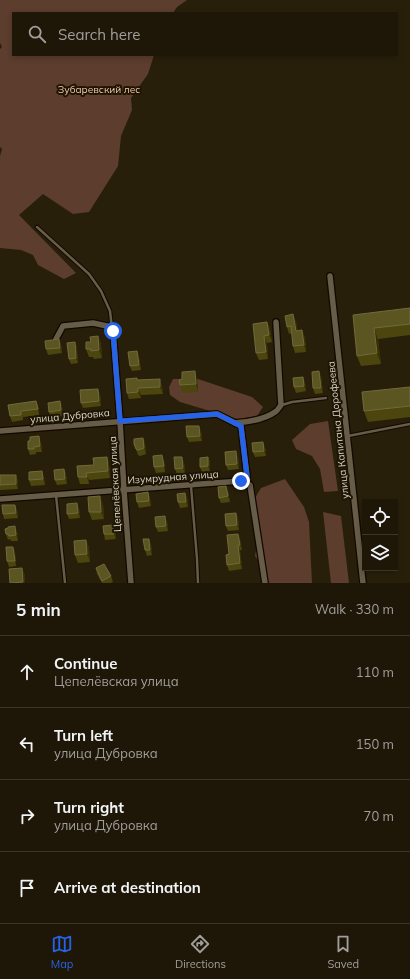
<!DOCTYPE html>
<meta charset="utf-8">
<style>
body{margin:0;font-family:Mulish,sans-serif;background:#262012;color:#f1f3f6}
.controls{position:absolute;right:12px;bottom:12px;display:grid;overflow:hidden;border-radius:0px;box-shadow:0 2px 6px #0003}
.controls button{width:36px;height:36px;display:grid;place-items:center;padding:0;border:0;border-bottom:1px solid #3c3629;background:#1e1708;color:#f1f3f6;font:20px sans-serif}
.stop{position:absolute;width:12px;height:12px;margin:-9px;border:3px solid #2563eb;border-radius:50%;background:#fff}
.stop.end{background:#2563eb;border-color:#fff;box-shadow:0 1px 4px #0008}
.list{margin:0;padding:0;list-style:none}
h2{display:flex;justify-content:space-between;align-items:center;height:52px;margin:0;padding:0 16px;font-size:17px}
h2 small{font-size:13px;font-weight:400;color:#a19f9c}
.list li{display:grid;grid-template-columns:26px 1fr auto;gap:12px;align-items:center;box-sizing:border-box;height:72px;padding:0 16px;border-top:1px solid #3c3629}
.list b{display:block;font-size:15px;white-space:nowrap}
.list p{margin:0;font-size:13px;white-space:nowrap;color:#a19f9c}
.list em{font-size:13px;font-style:normal;color:#a19f9c}
.icon{flex:none;width:22px;height:22px;fill:none;stroke:currentColor;stroke-width:2;stroke-linecap:round;stroke-linejoin:round}
.map{position:relative;flex:none;width:410px;height:583px;overflow:hidden}
.search{position:absolute;background:#1e1708;box-shadow:0 2px 6px #0003;left:12px;right:12px;top:12px;height:44px;display:flex;align-items:center;gap:10px;box-sizing:border-box;padding:0 14px;border-radius:0px;color:#a19f9c;font-size:15px}
.sheet{height:340px;background:#1e1708}
nav{display:flex;justify-content:space-around;align-items:center;box-sizing:border-box;height:56px;border-top:1px solid #3c3629;background:#1e1708;font-size:11px;color:#a19f9c}
nav a{display:grid;justify-items:center;gap:2px}
nav .on{color:#2563eb}
.map>svg:first-child{display:block}
</style>
<div class="map">
<svg width="410" height="583" viewBox="0 0 410 583">
<rect width="100%" height="100%" fill="#281f0b"/>
<g fill="#5c3d2e">
<path d="M0,0H187L177,7L173,13H13V55H154L148,74L131,98L132,110L121,136L118,166L89,212L73,214L43,194L19,215L76,273L64,279L38,265L33,255L21,250L0,248V156L2,149L0,147V49L2,47L0,43Z"/>
<path d="M173,379H198L252,397L263,407L257,416L237,419L180,402L170,395L169,387Z"/>
<path d="M328,421L338,491L324,492L320,469L312,456L296,449L292,440L310,424Z"/>
<path d="M285,479L304,507L309,522L312,583H268L264,568L255,556L257,544L250,511L255,498L261,488Z"/>
<path d="M323,512L341,516L349,583H331Z"/>
</g>
<g fill="none" stroke-linecap="round" stroke-linejoin="round">
<defs>
<g id="service">
<path d="M37,227L89,274L101,291L110,311L112,329"/>
<path d="M282,405L292,402L326,398"/>
<path d="M348,436L410,424"/>
<path d="M191,486L197,559L198,583"/>
<path d="M56,495L65,583"/>
</g>
<g id="minor">
<path d="M330,276L363,583"/>
<path d="M56,339L63,326L93,323L107,326L113,331L120,421L124,490L131,583"/>
<path d="M235,423C248,422 264,420 275,412C277,411 279,408 281,405L276,322"/>
<path d="M0,431L217,414L241,426L247,476L241,481"/>
<path d="M0,499L241,481L250,485L265,583"/>
</g>
</defs>
<use href="#service" stroke="#110800" stroke-width="4.5"/>
<use href="#minor" stroke="#110800" stroke-width="8"/>
<use href="#service" stroke="#665c47" stroke-width="2.5"/>
<use href="#minor" stroke="#665c47" stroke-width="5.5"/>
</g>
<g fill="#4c460e">
<path d="M410,308V335L378,339L381,364L361,366L357,356L353,315Z"/>
<path d="M296,321L297,331L305,337L306,352L295,353L293,346L292,333L289,334L287,327Z"/>
<path d="M267,322L270,329L272,342L267,343L268,359L259,360L256,353Z"/>
<path d="M98,336L101,344L102,358L94,359L93,357H89L86,349L91,342Z"/>
<path d="M59,339L61,345L62,353L48,355L46,349Z"/>
<path d="M75,342L77,348L78,363L71,364L69,359Z"/>
<path d="M137,351L139,357L141,370L132,371L130,366Z"/>
<path d="M321,376L323,393L315,394L313,388Z"/>
<path d="M303,377L305,383L306,391L296,393L294,387Z"/>
<path d="M197,379L198,392L183,393L180,385Z"/>
<path d="M138,380L162,386L163,394L141,395V398L129,399L127,393Z"/>
<path d="M410,387V417L368,422L364,411Z"/>
<path d="M100,394L101,406L83,408L81,403Z"/>
<path d="M36,401L38,406L39,415L23,417V420L12,422L10,416Z"/>
<path d="M60,401L62,407L63,416L51,417L49,412Z"/>
<path d="M201,431L202,441L189,442L187,437Z"/>
<path d="M143,438L145,443L146,454L140,456L138,455L134,444Z"/>
<path d="M41,442L42,452H36V454L30,455L28,449Z"/>
<path d="M265,447L266,456L255,457L253,452Z"/>
<path d="M107,457L109,464L110,478L89,480V484H80L78,477L94,465Z"/>
<path d="M208,457L210,462V472H202L200,467Z"/>
<path d="M238,457L239,469L228,470L226,465Z"/>
<path d="M164,460L165,472L156,473L154,467Z"/>
<path d="M184,462L185,474H177L175,469Z"/>
<path d="M64,469L66,474L67,484L57,485L55,480Z"/>
<path d="M0,475L18,480V489L0,490Z"/>
<path d="M44,477L45,485L31,486L29,480Z"/>
<path d="M228,491L230,502L221,503L219,498Z"/>
<path d="M148,492L150,498L151,506L139,508L137,502Z"/>
<path d="M185,493L187,498L188,507L180,508L178,502Z"/>
<path d="M103,504L104,519L92,520L89,512Z"/>
<path d="M15,505L17,510L18,518L4,519L3,514Z"/>
<path d="M79,508L80,518L69,519L67,514Z"/>
<path d="M236,513L238,518L239,530L228,531L226,526Z"/>
<path d="M167,521L168,531L158,532L156,527Z"/>
<path d="M113,525L115,531L116,539L105,540L104,534Z"/>
<path d="M17,531L18,541H11L10,539L8,540L6,534Z"/>
<path d="M238,534L240,539L242,550H240L242,569L229,571L227,565L229,554Z"/>
<path d="M86,540L89,548L90,562L78,563L75,555Z"/>
<path d="M151,544L152,555L147,556L145,550Z"/>
<path d="M15,552L16,566L9,567L7,561Z"/>
<path d="M22,568L25,576V583H10L9,569Z"/>
<path d="M96,568L111,576L113,582L110,583H102L97,574Z"/>
</g>
<g fill="#373004">
<path d="M293,314L296,321L299,338L296,331Z"/>
<path d="M267,322L270,329L272,342L269,335Z"/>
<path d="M374,328L378,339L381,364L377,353Z"/>
<path d="M302,330L305,337L306,352L304,345Z"/>
<path d="M98,336L101,344L102,358L99,350Z"/>
<path d="M264,336L267,343L268,359L266,352Z"/>
<path d="M59,339L61,345L62,353L60,348Z"/>
<path d="M75,342L77,348L78,363L76,358Z"/>
<path d="M137,351L139,357L141,370L139,365Z"/>
<path d="M195,371L197,379L198,392L196,384Z"/>
<path d="M319,371L321,376L323,393L321,388Z"/>
<path d="M303,377L305,383L306,391L304,386Z"/>
<path d="M160,379L162,386L163,394L160,387Z"/>
<path d="M138,388L141,395V398L138,392Z"/>
<path d="M98,389L100,394L101,406L99,401Z"/>
<path d="M60,401L62,407L63,416L61,410Z"/>
<path d="M199,426L201,431L202,441L200,436Z"/>
<path d="M39,436L41,442L42,452L40,446Z"/>
<path d="M143,438L145,443L146,454L144,448Z"/>
<path d="M263,442L265,447L266,456L264,451Z"/>
<path d="M236,451L238,457L239,469L237,464Z"/>
<path d="M162,455L164,460L165,472L164,466Z"/>
<path d="M107,457L109,464L110,478L108,471Z"/>
<path d="M182,457L184,462L185,474L183,468Z"/>
<path d="M208,457L210,462V472L208,466Z"/>
<path d="M64,469L66,474L67,484L65,479Z"/>
<path d="M42,471L44,477L45,485L43,479Z"/>
<path d="M86,473L89,480V484L87,477Z"/>
<path d="M16,475L18,480V489L16,484Z"/>
<path d="M226,486L228,491L230,502L228,496Z"/>
<path d="M148,492L150,498L151,506L149,501Z"/>
<path d="M185,493L187,498L188,507L186,502Z"/>
<path d="M100,496L103,504L104,519L101,512Z"/>
<path d="M77,503L79,508L80,518L78,513Z"/>
<path d="M15,505L17,510L18,518L16,513Z"/>
<path d="M236,513L238,518L239,530L237,525Z"/>
<path d="M165,516L167,521L168,531L166,526Z"/>
<path d="M113,525L115,531L116,539L114,534Z"/>
<path d="M15,526L17,531L18,541L16,535Z"/>
<path d="M238,534L240,539L242,550L240,545Z"/>
<path d="M149,539L151,544L152,555L150,550Z"/>
<path d="M86,540L89,548L90,562L87,554Z"/>
<path d="M238,545L240,550L242,569L240,563Z"/>
<path d="M13,547L15,552L16,566L15,561Z"/>
<path d="M22,568L25,576V583H23V582Z"/>
</g>
<g fill="#5b5522" stroke="#706a3d">
<path d="M410,308V324L374,328L377,353L357,356L353,315Z"/>
<path d="M293,314L296,331L302,330L304,345L293,346L291,326L287,327L285,316Z"/>
<path d="M267,322L269,335L264,336L266,352L256,353L253,324Z"/>
<path d="M98,336L99,350L91,351V349H86V342H91L90,337Z"/>
<path d="M59,339L60,348L46,349L45,341Z"/>
<path d="M75,342L76,358L69,359L67,343Z"/>
<path d="M137,351L139,365L130,366L128,352Z"/>
<path d="M195,371L196,384L180,385L179,380L182,379V372Z"/>
<path d="M319,371L321,388H313L312,372Z"/>
<path d="M303,377L304,386L294,387L293,378Z"/>
<path d="M137,378V380L160,379V387L138,388V392L127,393L126,379Z"/>
<path d="M410,387V406L364,411L362,392Z"/>
<path d="M98,389L99,401L81,403L80,390Z"/>
<path d="M36,401L38,409L21,411V415L10,416L8,405Z"/>
<path d="M60,401L61,410L49,412L48,403Z"/>
<path d="M186,426H199L200,436L187,437Z"/>
<path d="M39,436L40,446L34,447V449H28V441H30V437Z"/>
<path d="M143,438L144,448L138,450L136,449L134,444V439Z"/>
<path d="M263,442L264,451L253,452L252,443Z"/>
<path d="M236,451L237,464L226,465L225,452Z"/>
<path d="M162,455L164,466L154,467L153,456Z"/>
<path d="M107,457L108,471L86,473L87,477H78L77,466L94,465L93,458Z"/>
<path d="M174,457H182L183,468L175,469Z"/>
<path d="M208,457V466L200,467V458Z"/>
<path d="M64,469L65,479L55,480L54,470Z"/>
<path d="M42,471L43,479L29,480V472Z"/>
<path d="M0,475H16V484L0,485Z"/>
<path d="M226,486L228,496L219,498L218,487Z"/>
<path d="M148,492L149,501L137,502L136,494Z"/>
<path d="M185,493L186,502H178L177,494Z"/>
<path d="M100,496L101,512H89L88,497Z"/>
<path d="M77,503L78,513L67,514V504Z"/>
<path d="M2,505H15L16,513L3,514Z"/>
<path d="M236,513L237,525L226,526L225,514Z"/>
<path d="M165,516L166,526L156,527L155,517Z"/>
<path d="M113,525L114,534H104L103,526Z"/>
<path d="M15,526L16,535L9,536L8,534H6L5,529L8,528V527Z"/>
<path d="M238,534L240,545H238L240,563L227,565L226,555L229,554L227,535Z"/>
<path d="M143,539H149L150,550H145Z"/>
<path d="M86,540L87,554L75,555L74,541Z"/>
<path d="M6,547H13L15,561H7Z"/>
<path d="M104,564L111,576L102,581L96,568Z"/>
<path d="M22,568L23,582L10,583L9,569Z"/>
</g>
<g fill="none" stroke-linecap="round" stroke-linejoin="round">
<path stroke="#2563eb" stroke-width="5" d="M113,331L120,421L217,414L241,426L247,476L241,481"/>
</g>
<g text-anchor="middle" dominant-baseline="central" stroke-width="4" stroke-linejoin="round" paint-order="stroke">
<g font-size="10" fill="#f5c6af" stroke="#1e1503">
<text x="99" y="89">Зубаревский лес</text>
</g>
<g font-size="10" fill="#dcd6ca" stroke="#1e1503">
<text transform="translate(70 416) rotate(-5)">улица Дубровка</text>
<text transform="translate(338 430) rotate(-96)">улица Капитана Дорофеева</text>
<text transform="translate(173 477) rotate(-4)">Изумрудная улица</text>
<text transform="translate(115 484) rotate(-93)">Цепелёвская улица</text>
</g>
</g>
</svg>
<div class="controls">
<button><svg class="icon" aria-label="locate" viewBox="0 0 24 24"><circle cx="12" cy="12" r="6"/><path d="M12 2v4M12 18v4M2 12h4M18 12h4"/></svg></button>
<button><svg class="icon" aria-label="layers" viewBox="0 0 24 24"><path d="M12 4l9 5-9 5-9-5zM3 14l9 5 9-5"/></svg></button>
</div>
<div class="stop" style="left:113px;top:331px"></div>
<div class="stop end" style="left:241px;top:481px"></div>
<div class="search"><svg class="icon" aria-label="search" viewBox="0 0 24 24"><circle cx="10" cy="10" r="6"/><path d="M15 15l6 6"/></svg>Search here</div>
</div>
<section class="sheet">
<h2>5 min<small>Walk · 330 m</small></h2>
<ul class="list">
<li><svg class="icon" aria-label="ahead" viewBox="0 0 24 24"><path d="M12 20V5M6 11l6-6 6 6"/></svg><div><b>Continue</b><p>Цепелёвская улица</p></div><em>110 m</em></li>
<li><svg class="icon" aria-label="left" viewBox="0 0 24 24"><path d="M17 20v-9H6M10 6l-5 5 5 5"/></svg><div><b>Turn left</b><p>улица Дубровка</p></div><em>150 m</em></li>
<li><svg class="icon" aria-label="right" viewBox="0 0 24 24"><path d="M7 20v-9h11M14 6l5 5-5 5"/></svg><div><b>Turn right</b><p>улица Дубровка</p></div><em>70 m</em></li>
<li><svg class="icon" aria-label="arrive" viewBox="0 0 24 24"><path d="M6 21V4h12l-3 4 3 4H6"/></svg><div><b>Arrive at destination</b></div></li>
</ul>
</section>
<nav>
<a class="on"><svg class="icon" aria-label="map" viewBox="0 0 24 24"><path d="M3 6l6-2 6 2 6-2v14l-6 2-6-2-6 2zM9 4v14M15 6v14"/></svg>Map</a>
<a><svg class="icon" aria-label="directions" viewBox="0 0 24 24"><path d="M12 3l9 9-9 9-9-9zM9 14v-3h6M13 9l2 2-2 2"/></svg>Directions</a>
<a><svg class="icon" aria-label="saved" viewBox="0 0 24 24"><path d="M7 4h10v16l-5-4-5 4z"/></svg>Saved</a>
</nav>
